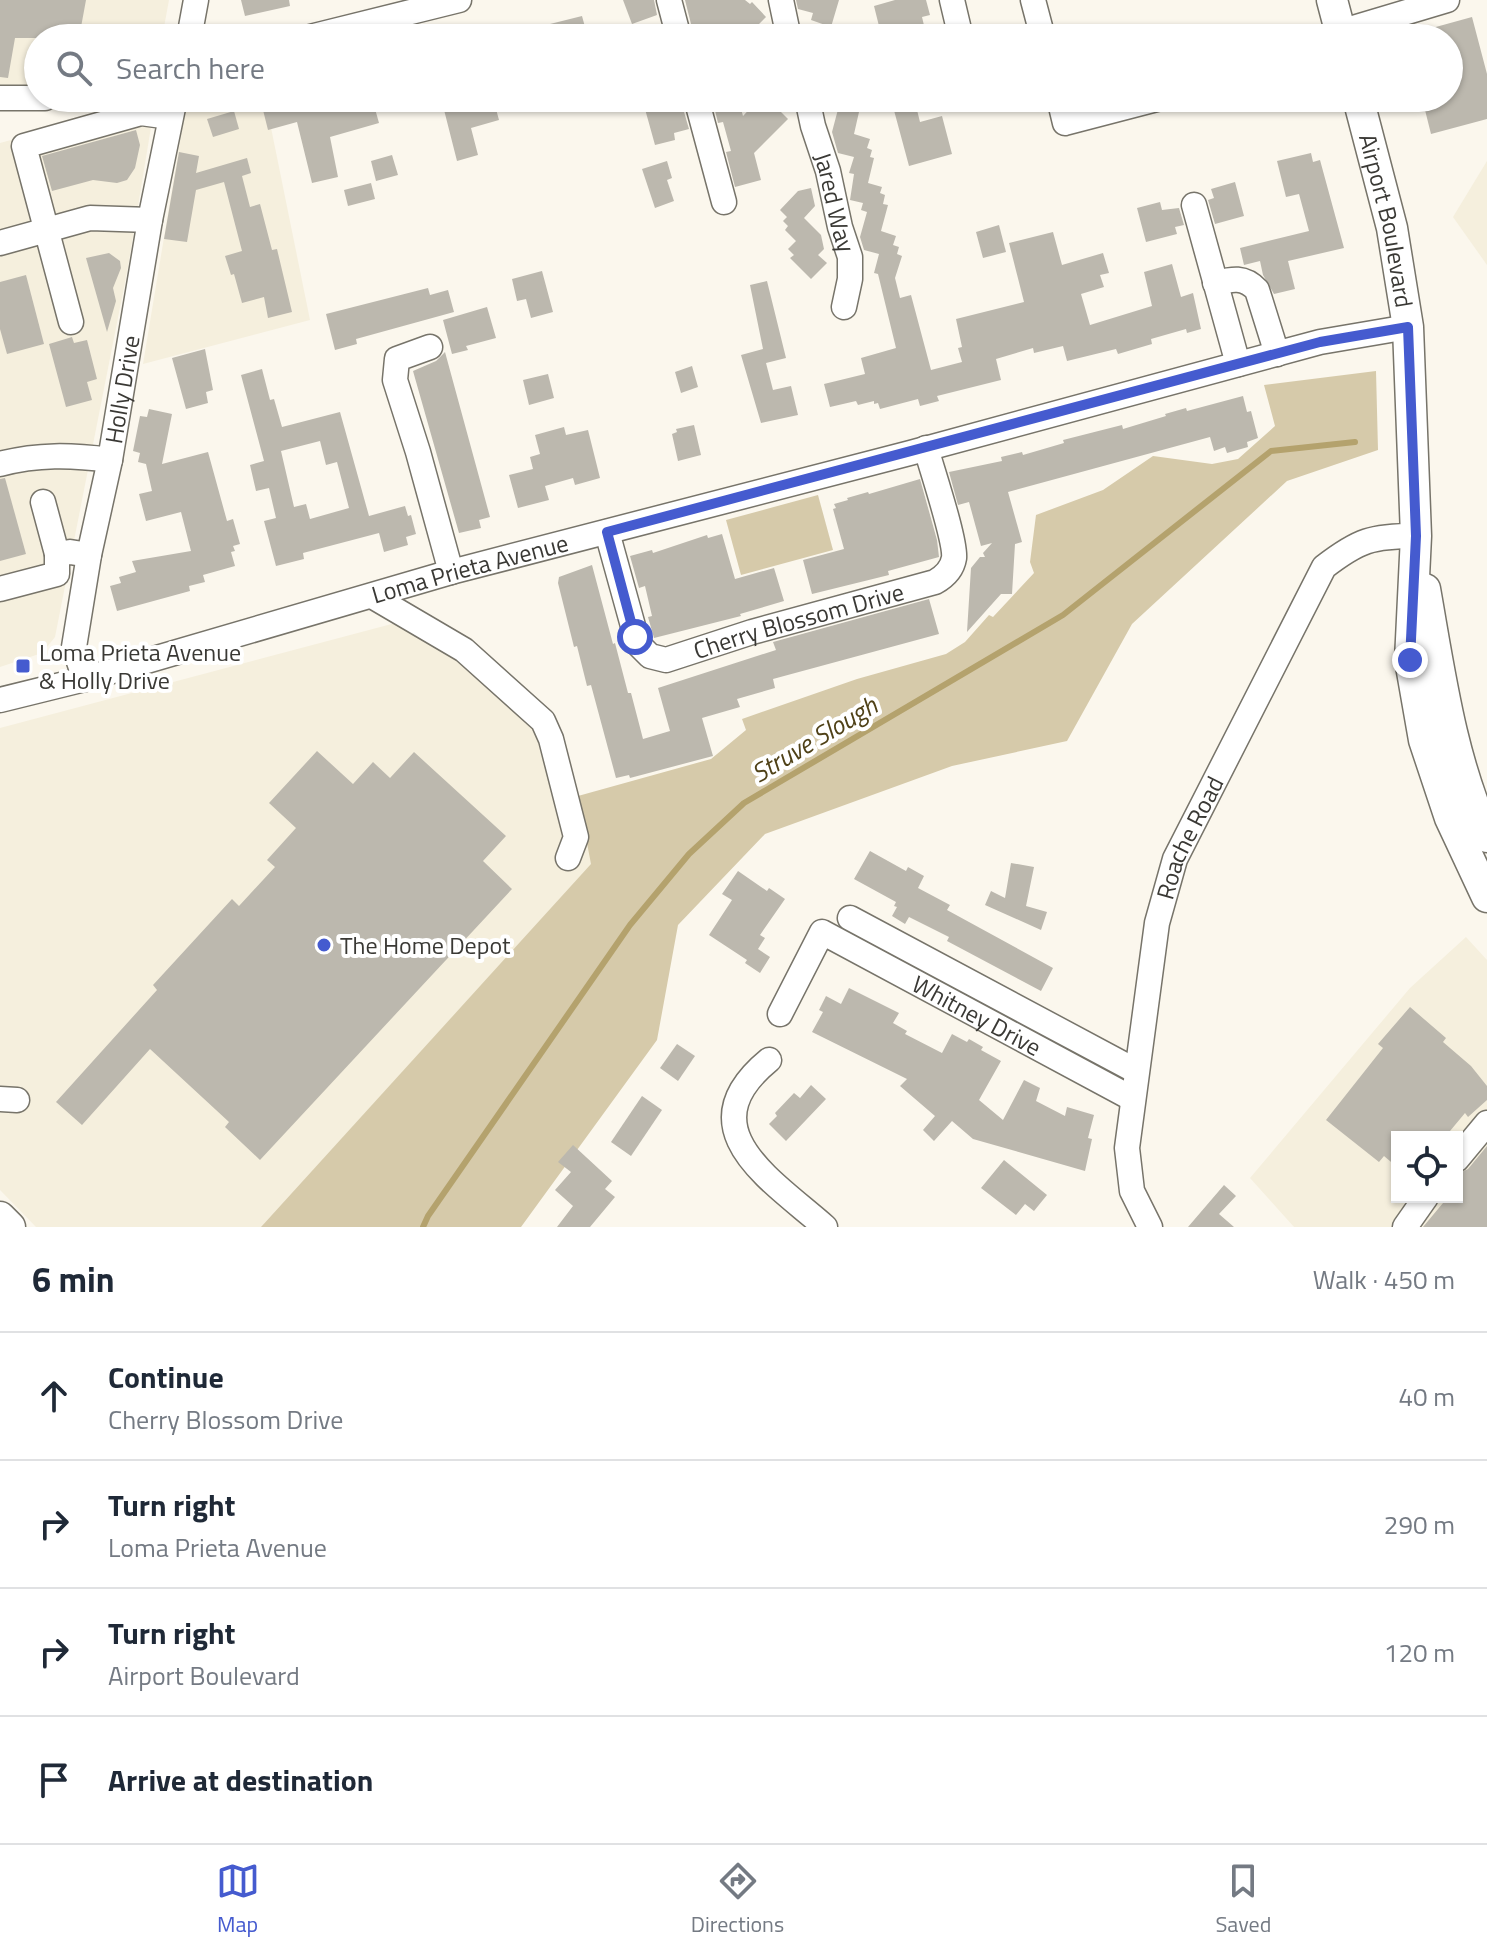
<!DOCTYPE html>
<meta charset="utf-8">
<style>
body{margin:0;font-family:"Titillium Web",sans-serif;background:#f6f6f7;color:#1f2937}
.controls{position:absolute;right:24px;bottom:24px;display:grid;overflow:hidden;border-radius:0px;box-shadow:0 2px 6px #0004}
.controls button{width:72px;height:72px;display:grid;place-items:center;padding:0;border:0;border-bottom:2px solid #e0e1e3;background:#fff;color:#1f2937;font:40px sans-serif}
.stop{position:absolute;width:24px;height:24px;margin:-18px;border:6px solid #455bcf;border-radius:50%;background:#fff}
.stop.end{background:#455bcf;border-color:#fff;box-shadow:0 2px 8px #0008}
.list{margin:0;padding:0;list-style:none}
h2{display:flex;justify-content:space-between;align-items:center;height:104px;margin:0;padding:0 32px;font-size:34px}
h2 small{font-size:26px;font-weight:400;color:#747a83}
.list li{display:grid;grid-template-columns:52px 1fr auto;gap:24px;align-items:center;box-sizing:border-box;height:128px;padding:0 32px;border-top:2px solid #e0e1e3}
.list b{display:block;font-size:30px;white-space:nowrap}
.list p{margin:0;font-size:26px;white-space:nowrap;color:#747a83}
.list em{font-size:26px;font-style:normal;color:#747a83}
.icon{flex:none;width:44px;height:44px;fill:none;stroke:currentColor;stroke-width:2;stroke-linecap:round;stroke-linejoin:round}
.map{position:relative;flex:none;width:1487px;height:1227px;overflow:hidden}
.search{position:absolute;background:#fff;box-shadow:0 2px 6px #0004;left:24px;right:24px;top:24px;height:88px;display:flex;align-items:center;gap:20px;box-sizing:border-box;padding:0 28px;border-radius:44px;color:#747a83;font-size:30px}
.sheet{height:616px;background:#fff}
nav{display:flex;justify-content:space-around;align-items:center;box-sizing:border-box;height:112px;border-top:2px solid #e0e1e3;background:#fff;font-size:22px;color:#747a83}
nav a{display:grid;justify-items:center;gap:4px}
nav .on{color:#455bcf}
.map>svg:first-child{display:block}
</style>
<div class="map">
<svg width="1487" height="1227" viewBox="0 0 1487 1227">
<rect width="100%" height="100%" fill="#fbf7ed"/>
<g fill="#f5efdd" fill-rule="evenodd">
<path d="M0,0H169L162,38H38V87L0,96Z"/>
<path d="M191,98H265L310,320L143,364L186,105Z"/>
<path d="M153,101V115L128,267L55,637L42,653L0,667V143Z"/>
<path d="M1487,161V265L1453,217Z"/>
<path d="M418,617L555,724L578,796L592,864L261,1227H36L0,1190V728Z"/>
<path d="M1466,937L1487,960V1227H1294L1250,1178L1410,988ZM1397,1137H1457V1197H1397Z"/>
</g>
<g fill="#d6caaa">
<path d="M1376,371L1378,450L1287,481L1132,624L1067,741L952,766L765,834L678,925L657,1040L521,1227H261L591,864L578,796L711,759L746,730L742,719L857,679L946,654L965,642L989,615L993,617L1034,573L1030,562L1036,515L1103,490L1153,456L1212,464L1238,459L1275,426L1264,385Z"/>
<path d="M818,495L833,550L741,575L726,520Z"/>
</g>
<g fill="none" stroke-linecap="round" stroke-linejoin="round">
<path stroke="#b4a26d" stroke-width="6" d="M423,1227L428,1216L630,925L689,854L744,803L1063,615L1271,451L1355,442"/>
</g>
<g fill="#bcb8ae" fill-rule="evenodd">
<path d="M0,0H86L79,38H15L8,78L0,77Z"/>
<path d="M241,0H289L290,6L245,16Z"/>
<path d="M623,0H654L657,15L632,24Z"/>
<path d="M685,0H745L750,4L752,2L766,17L754,29L763,38H733L724,28L694,36Z"/>
<path d="M796,0H839L831,27L811,20L813,13L798,9Z"/>
<path d="M895,0H926L930,15L922,17L927,38H882L874,6Z"/>
<path d="M582,16L588,38H550L546,25Z"/>
<path d="M1472,17L1487,74V119L1431,134L1422,98H1449V38H1414V33Z"/>
<path d="M260,98H372L379,123L330,137L338,177L312,183L297,122L268,130Z"/>
<path d="M441,98H493L499,120L471,128L478,155L457,161Z"/>
<path d="M712,98H738L743,116L760,98H792L780,111L788,119L754,153L761,180L735,187L726,152L731,151L723,122L718,123Z"/>
<path d="M841,98H914L920,122L942,116L952,154L909,166L892,103L859,112L854,134L870,139L867,148L872,150L870,157L874,158L868,183L882,187L880,193L885,195L883,204L888,205L881,231L896,236L893,245L899,247L897,254L902,256L895,278L900,298L911,295L931,370L962,362L958,348L962,347L956,319L1024,302L1009,243L1053,232L1062,265L1103,253L1109,273L1100,275L1104,287L1081,294L1090,325L1152,306L1144,272L1172,264L1181,297L1193,293L1201,329L1187,333L1186,329L1151,339L1152,344L1118,354L1116,349L1067,361L1063,346L1034,353L1033,348L996,359L1001,380L937,396L939,401L920,406L918,399L880,409L878,403L874,404V401L858,405L856,401L830,407L824,384L865,374L861,358L896,348L878,274L874,273L879,254L864,250L860,237L867,212L861,210L863,203L850,200L854,174L849,173L854,157L838,153L832,132Z"/>
<path d="M662,104L664,110L682,105L689,129L674,133L675,140L655,145L645,109Z"/>
<path d="M234,111L239,129L213,137L207,119Z"/>
<path d="M136,130L140,145L135,168L127,180L117,183L93,180L52,191L42,156Z"/>
<path d="M179,152L199,156L196,173L247,158L251,173L242,176L250,207L260,204L272,250L277,249L292,312L268,318L264,297L242,303L234,274L231,275L225,256L242,251L224,182L196,190L187,242L164,239Z"/>
<path d="M1311,153L1313,162L1320,160L1344,248L1288,261L1295,289L1274,294L1263,275L1260,261L1244,265L1240,248L1309,231L1299,194L1286,197L1277,161Z"/>
<path d="M392,155L398,175L376,181L371,161Z"/>
<path d="M667,161L672,178L667,180L674,201L655,208L642,169Z"/>
<path d="M1235,182L1244,216L1215,224L1208,200L1214,198L1211,189Z"/>
<path d="M371,183L375,199L348,206L344,190Z"/>
<path d="M811,188L815,206L804,218L821,235L824,249L818,255L827,263L811,279L790,258L794,255L788,249L796,241L785,230L788,226L783,221L787,217L780,210L798,191Z"/>
<path d="M1160,202L1162,210L1179,208L1184,225L1175,227L1177,234L1146,242L1137,208Z"/>
<path d="M999,225L1006,252L983,258L976,232Z"/>
<path d="M109,253L120,261L121,268L113,288L116,301L107,332L86,258Z"/>
<path d="M542,271L553,312L531,318L526,299L517,301L512,279Z"/>
<path d="M26,275L44,344L7,354L0,329V282Z"/>
<path d="M767,281L786,358L766,363L773,390L791,386L798,415L761,423L741,355L763,349L750,285Z"/>
<path d="M428,288L430,295L448,290L454,312L356,339L357,344L335,350L326,314Z"/>
<path d="M487,307L496,338L466,346L468,350L452,354L443,320Z"/>
<path d="M72,337L74,343L87,340L97,379L87,382L92,400L66,407L49,344Z"/>
<path d="M205,349L213,390L206,392L208,403L186,409L172,358Z"/>
<path d="M445,352L490,517L479,520L481,528L459,533L413,371L436,361Z"/>
<path d="M692,366L698,387L681,393L675,372Z"/>
<path d="M262,369L270,400L274,399L282,427L340,412L369,516L405,506L408,516L411,515L416,534L406,537L408,545L384,552L379,533L303,553L304,559L276,566L264,521L276,518L269,488L256,491L250,465L264,461L241,375ZM320,441L326,465L337,462L349,508L310,519L306,504L294,507L281,451Z"/>
<path d="M548,374L554,398L529,405L523,380Z"/>
<path d="M1243,396L1247,412L1251,411L1258,438L1247,442L1248,447L1227,453L1225,447L1214,451L1210,437L1008,492L1022,542L1015,544L1012,594H1001L967,632L971,568L980,557H985L983,553L992,543L981,546L969,502L958,505L949,472L1002,461L1001,457L1022,452L1023,455L1064,443L1063,440L1122,425L1123,429L1166,416L1165,414L1186,408L1187,411Z"/>
<path d="M149,409L172,414L162,464L208,452L227,521L233,519L240,544L233,546L235,551L231,552L235,566L203,575L205,582L189,586L190,591L117,611L110,586L121,583L119,577L136,572L132,561L191,551L181,512L146,521L139,494L152,491L146,464L138,462L140,453L133,451L140,416L147,417Z"/>
<path d="M694,425L701,455L678,461L672,434L677,432L676,429Z"/>
<path d="M564,427L566,435L588,430L600,478L575,485L573,478L545,486L549,500L518,508L509,475L533,469L530,457L540,454L535,435Z"/>
<path d="M5,478L26,554L0,561V479Z"/>
<path d="M920,479L937,540L939,557L888,571L889,575L812,594L803,560L844,549L833,509L836,508L834,504L848,500L847,498L868,492L869,494Z"/>
<path d="M722,534L735,579L774,568L784,601L740,614L741,616L654,638L648,617L652,616L645,586L639,588L630,556L652,550L653,553L707,535L708,538Z"/>
<path d="M592,565L613,644L615,643L628,693H631L643,739L670,731L658,688L776,650L773,642L929,599L939,634L773,679L775,688L737,699L740,707L702,718L713,756L630,778L629,775L616,778L591,685L587,686L577,646L574,647L558,583L559,577Z"/>
<path d="M317,751L353,784L373,762L390,778L414,752L506,836L483,861L512,889L260,1160L225,1127L229,1122L150,1049L82,1125L56,1102L157,990L153,985L232,899L239,906L275,867L267,860L296,828L269,803Z"/>
<path d="M870,851L906,871L908,867L924,876L918,888L950,905L947,910L1053,968L1041,991L947,941L949,937L909,917L905,924L892,916L897,907L894,906L896,902L854,879Z"/>
<path d="M1011,863L1034,867L1026,906L1047,912L1041,930L985,905L991,891L1005,898Z"/>
<path d="M738,871L767,891L769,888L785,899L760,935L765,938L758,949L770,957L760,973L745,963L747,960L709,935L732,900L722,894Z"/>
<path d="M849,988L899,1013L893,1023L907,1031L905,1034L942,1053L952,1034L967,1042L969,1039L983,1047L981,1050L1001,1061L979,1100L1003,1120L1024,1080L1040,1088L1036,1101L1065,1116L1067,1107L1094,1115L1088,1138L1092,1139L1085,1171L973,1139L952,1121L934,1141L923,1130L935,1116L900,1086L907,1079L812,1032L823,1012L819,1010L826,996L841,1004Z"/>
<path d="M1410,1007L1446,1038L1443,1042L1471,1066L1487,1086V1100L1468,1117L1465,1113L1445,1137H1397V1167L1384,1156L1379,1162L1326,1120L1383,1048L1378,1044Z"/>
<path d="M677,1044L695,1056L678,1081L660,1068Z"/>
<path d="M811,1085L826,1099L786,1141L769,1124L777,1116L775,1113L794,1093L800,1098Z"/>
<path d="M642,1096L662,1110L631,1156L611,1142Z"/>
<path d="M573,1145L612,1181L605,1189L615,1197L590,1227H557L573,1206L555,1190L571,1172L558,1162Z"/>
<path d="M1487,1146V1227H1423L1448,1197H1457V1174L1468,1169Z"/>
<path d="M1004,1160L1047,1195L1034,1211L1025,1204L1016,1215L981,1188Z"/>
<path d="M1224,1185L1236,1196L1219,1214L1234,1227H1188Z"/>
</g>
<g fill="none" stroke-linecap="round" stroke-linejoin="round">
<defs>
<g id="minor">
<path d="M669,0L679,38"/>
<path d="M781,0L789,38"/>
<path d="M952,0L961,38"/>
<path d="M1033,0L1043,38"/>
<path d="M1340,32L1447,0"/>
<path d="M189,38L196,0"/>
<path d="M306,38L459,0"/>
<path d="M0,98H45"/>
<path d="M696,98L724,202"/>
<path id="s1" d="M807,98L813,126L828,171L840,227L850,257V279L844,307"/>
<path d="M1059,98L1065,123L1161,98"/>
<path d="M1194,205L1238,364"/>
<path d="M0,243L90,218L150,220"/>
<path d="M1215,283C1232,279 1244,276 1257,290L1277,354"/>
<path d="M71,322L24,146L141,113L170,117"/>
<path d="M430,347L397,359L395,380L418,452L451,572"/>
<path d="M0,464C38,454 71,455 110,460"/>
<path d="M43,502L57,554"/>
<path id="s2" d="M607,532L638,644L650,656L666,660L752,632L935,582C944,577 952,570 954,558C956,541 932,470 926,448"/>
<path d="M0,589L57,574V554L70,552L89,555"/>
<path d="M372,596L464,650L543,721L551,739L576,837L568,858"/>
<path id="s3" d="M85,679L74,647L89,555L110,460L150,220L175,98"/>
<path id="s4" d="M0,700L85,679L451,572L910,453L1320,342L1408,327"/>
<path d="M850,918L1136,1071"/>
<path id="s5" d="M780,1014L822,932L1133,1099"/>
<path d="M769,1060C685,1129 772,1180 825,1227"/>
<path d="M0,1099L17,1100"/>
<path d="M1457,1159L1487,1123"/>
<path id="s6" d="M1150,1227L1132,1191L1127,1148L1157,923L1175,859L1324,567C1359,540 1372,536 1416,536"/>
<path d="M1405,1227L1426,1197"/>
</g>
<g id="major">
<path d="M1332,0L1342,38"/>
<path id="s7" d="M1358,98L1392,228L1408,327L1416,536L1410,660L1424,740L1450,818L1487,897"/>
<path d="M1425,589C1440,673 1451,759 1487,837"/>
<path d="M0,1217L10,1227"/>
</g>
</defs>
<use href="#minor" stroke="#77746a" stroke-width="27"/>
<use href="#major" stroke="#77746a" stroke-width="33"/>
<use href="#minor" stroke="#fff" stroke-width="24"/>
<use href="#major" stroke="#fff" stroke-width="30"/>
</g>
<g fill="none" stroke-linecap="round" stroke-linejoin="round">
<path stroke="#455bcf" stroke-width="10" d="M635,637L607,532L1320,342L1408,327L1416,536L1410,660"/>
</g>
<g fill="#455bcf" stroke="#fff" stroke-width="3">
<rect x="15" y="658" width="16" height="16" rx="4"/>
<circle cx="324" cy="945" r="8"/>
</g>
<g text-anchor="middle" dominant-baseline="central" stroke-width="8" stroke-linejoin="round" paint-order="stroke">
<g font-size="24" fill="#3a3935" stroke="#fff">
<text stroke="none"><textPath href="#s1" startOffset="108">Jared Way</textPath></text>
<text stroke="none"><textPath href="#s7" startOffset="126">Airport Boulevard</textPath></text>
<text stroke="none"><textPath href="#s3" startOffset="296">Holly Drive</textPath></text>
<text stroke="none"><textPath href="#s4" startOffset="488">Loma Prieta Avenue</textPath></text>
<text stroke="none"><textPath href="#s2" startOffset="288">Cherry Blossom Drive</textPath></text>
<text stroke="none"><textPath href="#s6" startOffset="402">Roache Road</textPath></text>
<text stroke="none"><textPath href="#s5" startOffset="268">Whitney Drive</textPath></text>
</g>
<g font-size="24" fill="#3a3935" stroke="#fff" text-anchor="start">
<text x="39" y="652">Loma Prieta Avenue<tspan x="39" dy="28">&amp; Holly Drive</tspan></text>
<text x="340" y="945">The Home Depot</text>
</g>
<g font-size="26" font-style="italic" fill="#4f4117" stroke="#fff">
<text transform="translate(814 739) rotate(-31)">Struve Slough</text>
</g>
</g>
</svg>
<div class="controls">
<button><svg class="icon" aria-label="locate" viewBox="0 0 24 24"><circle cx="12" cy="12" r="6"/><path d="M12 2v4M12 18v4M2 12h4M18 12h4"/></svg></button>
</div>
<div class="stop" style="left:635px;top:637px"></div>
<div class="stop end" style="left:1410px;top:660px"></div>
<div class="search"><svg class="icon" aria-label="search" viewBox="0 0 24 24"><circle cx="10" cy="10" r="6"/><path d="M15 15l6 6"/></svg>Search here</div>
</div>
<section class="sheet">
<h2>6 min<small>Walk · 450 m</small></h2>
<ul class="list">
<li><svg class="icon" aria-label="ahead" viewBox="0 0 24 24"><path d="M12 20V5M6 11l6-6 6 6"/></svg><div><b>Continue</b><p>Cherry Blossom Drive</p></div><em>40 m</em></li>
<li><svg class="icon" aria-label="right" viewBox="0 0 24 24"><path d="M7 20v-9h11M14 6l5 5-5 5"/></svg><div><b>Turn right</b><p>Loma Prieta Avenue</p></div><em>290 m</em></li>
<li><svg class="icon" aria-label="right" viewBox="0 0 24 24"><path d="M7 20v-9h11M14 6l5 5-5 5"/></svg><div><b>Turn right</b><p>Airport Boulevard</p></div><em>120 m</em></li>
<li><svg class="icon" aria-label="arrive" viewBox="0 0 24 24"><path d="M6 21V4h12l-3 4 3 4H6"/></svg><div><b>Arrive at destination</b></div></li>
</ul>
</section>
<nav>
<a class="on"><svg class="icon" aria-label="map" viewBox="0 0 24 24"><path d="M3 6l6-2 6 2 6-2v14l-6 2-6-2-6 2zM9 4v14M15 6v14"/></svg>Map</a>
<a><svg class="icon" aria-label="directions" viewBox="0 0 24 24"><path d="M12 3l9 9-9 9-9-9zM9 14v-3h6M13 9l2 2-2 2"/></svg>Directions</a>
<a><svg class="icon" aria-label="saved" viewBox="0 0 24 24"><path d="M7 4h10v16l-5-4-5 4z"/></svg>Saved</a>
</nav>
